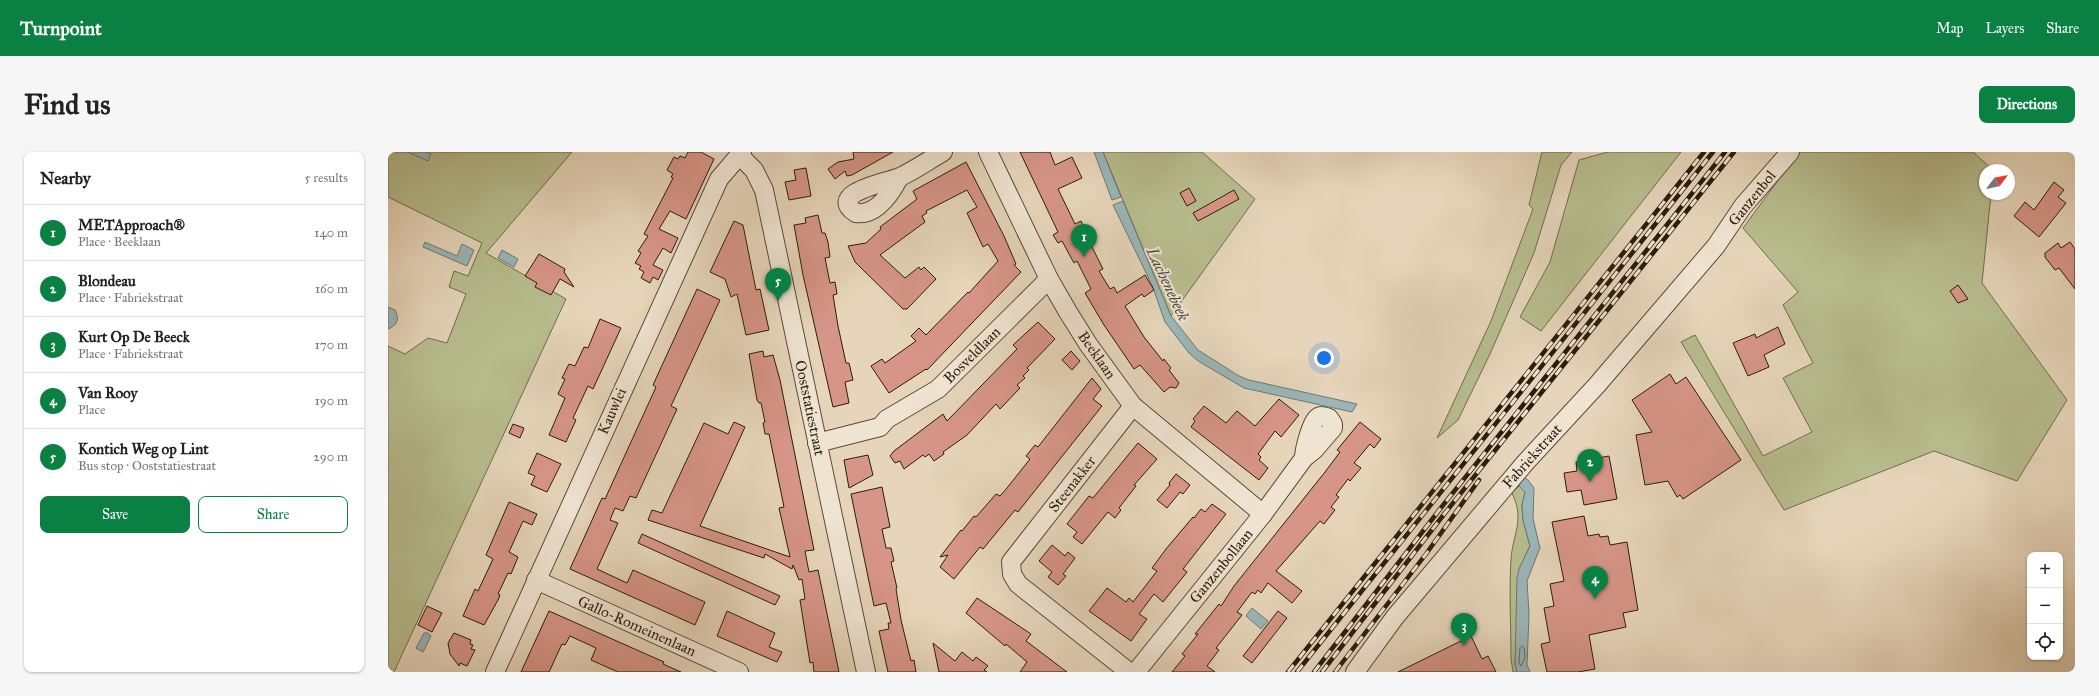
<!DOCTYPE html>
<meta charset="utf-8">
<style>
body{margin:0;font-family:"IM FELL Great Primer",serif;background:#f6f6f6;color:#222}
.controls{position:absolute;right:12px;bottom:12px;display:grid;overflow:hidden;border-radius:8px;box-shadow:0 1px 3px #0004}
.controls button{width:36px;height:36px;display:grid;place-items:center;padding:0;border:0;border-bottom:1px solid #e0e0e0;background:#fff;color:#222;font:20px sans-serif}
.compass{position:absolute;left:1591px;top:12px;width:36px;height:36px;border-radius:50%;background:#fff;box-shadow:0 1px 3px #0004;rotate:58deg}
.you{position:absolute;left:936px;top:206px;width:14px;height:14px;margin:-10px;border:3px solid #fff;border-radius:50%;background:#1a73e8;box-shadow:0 0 0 6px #1a73e833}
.badge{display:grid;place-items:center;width:26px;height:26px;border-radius:50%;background:#0b8043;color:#fff;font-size:13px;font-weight:700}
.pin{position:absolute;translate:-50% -33px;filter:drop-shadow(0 1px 2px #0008)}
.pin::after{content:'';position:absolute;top:21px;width:14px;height:12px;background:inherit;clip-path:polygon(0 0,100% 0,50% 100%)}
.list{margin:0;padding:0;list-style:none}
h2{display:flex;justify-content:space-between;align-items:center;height:52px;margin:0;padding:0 16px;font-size:17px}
h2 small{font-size:13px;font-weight:400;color:#767676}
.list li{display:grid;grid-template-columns:26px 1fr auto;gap:12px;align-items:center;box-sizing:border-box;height:56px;padding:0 16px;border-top:1px solid #e0e0e0}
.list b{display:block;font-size:15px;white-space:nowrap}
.list p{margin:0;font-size:13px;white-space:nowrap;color:#767676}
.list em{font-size:13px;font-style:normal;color:#767676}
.actions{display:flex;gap:8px;padding:12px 16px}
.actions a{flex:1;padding:9px 0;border:1px solid #0b8043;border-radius:8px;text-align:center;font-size:14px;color:#0b8043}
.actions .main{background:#0b8043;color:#fff}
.icon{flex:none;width:22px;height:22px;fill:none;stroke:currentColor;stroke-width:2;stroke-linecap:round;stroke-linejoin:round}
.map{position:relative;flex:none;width:1687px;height:520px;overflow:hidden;border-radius:8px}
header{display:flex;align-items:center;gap:24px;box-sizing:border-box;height:56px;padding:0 20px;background:#0b8043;color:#fff}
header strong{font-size:19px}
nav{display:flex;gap:22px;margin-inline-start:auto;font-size:14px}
.intro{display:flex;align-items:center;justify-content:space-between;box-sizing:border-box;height:96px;padding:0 24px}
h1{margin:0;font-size:28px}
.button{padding:10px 18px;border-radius:8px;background:#0b8043;color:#fff;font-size:14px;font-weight:700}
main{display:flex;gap:24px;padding:0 24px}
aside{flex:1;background:#fff;border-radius:8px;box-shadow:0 1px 3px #0004}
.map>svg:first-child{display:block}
</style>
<header>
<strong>Turnpoint</strong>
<nav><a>Map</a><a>Layers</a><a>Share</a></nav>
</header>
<div class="intro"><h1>Find us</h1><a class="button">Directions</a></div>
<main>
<aside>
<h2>Nearby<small>5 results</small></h2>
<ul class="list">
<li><span class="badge">1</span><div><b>METApproach®</b><p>Place · Beeklaan</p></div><em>140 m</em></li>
<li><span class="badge">2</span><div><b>Blondeau</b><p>Place · Fabriekstraat</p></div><em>160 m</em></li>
<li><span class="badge">3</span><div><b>Kurt Op De Beeck</b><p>Place · Fabriekstraat</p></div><em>170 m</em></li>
<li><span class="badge">4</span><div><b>Van Rooy</b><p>Place</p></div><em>190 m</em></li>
<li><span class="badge">5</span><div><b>Kontich Weg op Lint</b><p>Bus stop · Ooststatiestraat</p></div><em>290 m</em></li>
</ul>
<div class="actions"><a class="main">Save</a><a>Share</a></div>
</aside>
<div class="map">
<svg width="1687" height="520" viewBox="0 0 1687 520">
<rect width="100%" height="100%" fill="#e6d5ba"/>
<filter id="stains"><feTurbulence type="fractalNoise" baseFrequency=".005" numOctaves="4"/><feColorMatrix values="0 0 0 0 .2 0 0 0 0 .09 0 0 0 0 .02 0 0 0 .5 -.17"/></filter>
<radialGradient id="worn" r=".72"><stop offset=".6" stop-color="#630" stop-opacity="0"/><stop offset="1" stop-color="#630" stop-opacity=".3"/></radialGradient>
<g fill="#b7bd8e" stroke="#716c4e">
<path d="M0,0H184L98,101L178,147L6,520H0V194L17,202L40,186L59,191L78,142L61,135L66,119L80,124L94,91L0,45Z"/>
<path d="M715,0H814L867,47L783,164Z"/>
<path d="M1154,0H1184L1173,13L1146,101L1102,202L1070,268L1049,286L1103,169L1145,57L1141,53Z"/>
<path d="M1220,0H1293L1153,179L1132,165L1162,110L1191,8Z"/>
<path d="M1411,0H1585L1605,18H1597V42H1603L1594,131L1679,248L1629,329L1546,299L1396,358L1293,190L1307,183L1375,304L1424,280L1395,226L1425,211L1395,153L1410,140L1355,76Z"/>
<path d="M1131,334L1137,340L1134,353L1135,368L1142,394L1131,417L1127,512L1129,520H1125L1123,507C1123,474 1121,440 1123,407C1125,381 1137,368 1124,341Z"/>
</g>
<g fill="#9ab6b9" stroke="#6e7874">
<path d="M19,0H38L43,2L40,9Z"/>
<path d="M706,0H715L733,45L724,48Z"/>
<path d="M735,49L783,164L810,198L851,224L861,228L969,252L964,260L856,236L810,209L801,201L777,170L764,133L725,53Z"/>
<path d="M37,90L69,104L74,92L86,98L79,114L35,95Z"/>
<path d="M114,98L130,107L126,115L110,106Z"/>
<path d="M0,155L7,158C12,167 9,174 0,177Z"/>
<path d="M1135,325L1140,328L1146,336L1145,367L1152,396L1139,429L1141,462L1139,513L1142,520H1129L1127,512L1129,426L1131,417L1142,394L1135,368L1134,353L1137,340L1131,334Z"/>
<path d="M864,456L880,469L873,477L858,464Z"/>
<path d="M36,481H40L43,484L35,500L28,496Z"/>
</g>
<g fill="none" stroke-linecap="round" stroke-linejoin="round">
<path stroke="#626963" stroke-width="1" d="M1134,494L1136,496L1137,506L1133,514L1131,511L1132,496Z"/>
</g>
<g fill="#d79587" stroke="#2b1c0d">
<path d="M300,0H313L326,7L298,67L282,59L271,77L290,86L283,101L275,96L265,113L275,118L270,128L265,125L262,131L253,126L256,120L251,117L253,114L247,111L253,101L250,99L260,84L256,82L285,26L283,25L285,22L279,18L286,5L290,7L292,4L297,6Z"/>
<path d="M465,0H505L464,23L459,24L457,19L447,27L440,17L450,10L466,7Z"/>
<path d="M632,0H662L667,13L684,5L694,26L670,37L687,72L693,69L697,78L696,79L715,117L711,119L722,137L726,135L729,141L757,123L766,138L756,145L754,142L737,154L756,185L775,209L776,207L783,216L781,218L791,231L788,236L782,235L776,240L752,213L746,217L716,173L697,141L703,137L689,109L686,111L674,89L670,91L665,83L670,80Z"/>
<path d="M578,10L616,84L628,112L626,113L633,120L539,218L538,217L501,241L483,214L494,207L497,211L528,189L523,184L531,176L538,183L580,140L581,141L610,109L600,92L595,95L579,61L589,55L579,38L538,59L539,61L534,64L537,70L492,103L517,126L531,115L533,118L536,115L548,127L519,157H515L467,110L460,94L478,91L493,77L492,75L529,47L525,39Z"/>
<path d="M418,16L423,44L401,48L397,30L408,28L406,18Z"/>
<path d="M1666,30L1676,38L1670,45L1678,51L1651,85L1626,64L1637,50L1646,58Z"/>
<path d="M801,36L808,49L799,54L792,41Z"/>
<path d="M846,38L851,47L810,69L805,61Z"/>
<path d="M430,63L434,81H437L440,90L442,105L437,106L442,131L447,130L449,142L445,143L450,174L458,211H461L465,228L457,230L461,251L445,255L415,123L406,73L418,71L417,66Z"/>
<path d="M346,69L355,73L368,138L372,137L381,178L358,183L349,142L343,145L337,127L322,120Z"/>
<path d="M1682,90L1687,97V137L1671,116L1667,118L1657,105V101L1670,91L1673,96Z"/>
<path d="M151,102L177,117L176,120L186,135L172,127L163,143L147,135L149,131L137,124Z"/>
<path d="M1570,133L1580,147L1570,151L1562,139Z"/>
<path d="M309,137L332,148L283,254L289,257L248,346L242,344L235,359L227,356L222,368L230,371L209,417L239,431L245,418L317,450L307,473L182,417L214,346L217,347L268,235L265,233Z"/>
<path d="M212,167L233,176L205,237L200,234L185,266L188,268L178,290L161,283L177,246L170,242L177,227L174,226L181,212L187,214L196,195L200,196Z"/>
<path d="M650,170L667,187L639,216L641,218L635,224L637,226L629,233L632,236L612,257L608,252L579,283L555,300L556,302L546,309L541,302L537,305L535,303L516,317L512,309L507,311L502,304L506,299L555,262L559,269L629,197L625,193Z"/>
<path d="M1390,175L1397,192L1376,203L1381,215L1360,224L1345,191L1367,182L1368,186Z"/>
<path d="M375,199L376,205L385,203L392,228L426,398L417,399L419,410L421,420L430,418L451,520H426L425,510L422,511L412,448L417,447L414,427L411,428L405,413L404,417L377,402L376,406L260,368L264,358L274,361L316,271L340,282L346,270L357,275L312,374L402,405L391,356L396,355L381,282H377L375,271L377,270L373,251H371L369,248L361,202Z"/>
<path d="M683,199L692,209L684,218L674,208Z"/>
<path d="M1282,222L1288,232L1298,225L1353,308L1295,347L1292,343L1289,345L1280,329L1257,333L1248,283L1264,280L1244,248Z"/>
<path d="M704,226L713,237L705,247L714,254L630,360L627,358L595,397L592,395L566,427L552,415L560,403L552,405L573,378L574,379L586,364L588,365L608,342L612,344L619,336L642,307L638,304L647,293L650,295Z"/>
<path d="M891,247L911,263L893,285L887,279L870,302L873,305L871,308L880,316L871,328L803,275L807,269L805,267L816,254L838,271L849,259L867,274Z"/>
<path d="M972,270L993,287L986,296L982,292L966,311L973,316L962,329L960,327L948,343L951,345L943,355L947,358L936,372L932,369L888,419L914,439L904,451L880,431L873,441L870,438L867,442L864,440L849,460L854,463L828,496L831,498L819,514L827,520H784L797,504L794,502L810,482H807L831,452L833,454L846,434L937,320L952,300L949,298Z"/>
<path d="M125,272L136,276L132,286L121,281Z"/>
<path d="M750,291L769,307L746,333L748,334L731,356L733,358L727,366L720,360L694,392L685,385L689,380L679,372L701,344L705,346Z"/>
<path d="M149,301L173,312L159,340L143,333L147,324L140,321Z"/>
<path d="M480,303L485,323L461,336L456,308Z"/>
<path d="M1221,304L1229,347L1196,353L1193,338L1179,340L1176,321L1189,319L1188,310Z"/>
<path d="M788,322L802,333L795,342L792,340L779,356L769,348L782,333L781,331Z"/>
<path d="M494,335L502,375L494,377L498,396H503L506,409L503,410L509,436L508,437L513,468L523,509L526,508L528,520H500L491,479L501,477L500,471H503L498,451L486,454L463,342Z"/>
<path d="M121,350L149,362L144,373L135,369L121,400L130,405L123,422L120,421L110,442L112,443L110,448L96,473L75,464L87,437L90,439L105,407L98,403Z"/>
<path d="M824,352L838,362L795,417L799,420L775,450L766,442L751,462L759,467L743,489L701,459L719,436L738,450L741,446L745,450L769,419L764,416L778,397L805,365L806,366L813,357L817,360Z"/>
<path d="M1196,364L1200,384L1211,382L1212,385L1220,384L1222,393L1239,390L1250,458L1235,461L1238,475L1201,483L1207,517L1190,520H1159L1153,492L1162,490L1156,456L1166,454L1162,432L1176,429L1164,370Z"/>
<path d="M254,382L392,444L387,453L250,391Z"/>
<path d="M664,393L677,404L680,400L687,406L675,422L678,424L670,433L660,425L664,420L651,409Z"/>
<path d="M589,446L643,482L638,489L679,520H632L639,510L618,492L617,494L578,461Z"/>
<path d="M39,454L54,461L44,480L30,473Z"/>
<path d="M161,459L276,510L275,512L293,520H230L203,508L208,496L182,484L177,493L174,492L161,520H133Z"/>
<path d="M339,459L387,481L381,495L394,500L389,510L329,484Z"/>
<path d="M890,459L899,466L864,511L855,504Z"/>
<path d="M66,481L83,488L82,492L85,493L83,497L87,498L79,514L72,511L71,514L62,502L60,491Z"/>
<path d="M1083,484L1094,507L1100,504L1108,520H1010Z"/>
<path d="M545,491L567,509L574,500L585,509L588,505L600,514L596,518L599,520H551Z"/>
</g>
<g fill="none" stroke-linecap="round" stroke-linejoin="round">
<defs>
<g id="minor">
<path d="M600,0L661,127L680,160L700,192L745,254L875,362"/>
<path d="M351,3L366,18L376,38L478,520"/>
<path d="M511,26C503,41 488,64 468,61C436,41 504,29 512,25C527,18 541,8 555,0"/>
<path d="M429,291L492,275L499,267L550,237L661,127"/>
<path d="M148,428L351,520"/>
<path d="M107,520L331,27L354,0"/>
<path d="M741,520L630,432L624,422L623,410L745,254"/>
<path d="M748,520L875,362L916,306L926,298L945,276V272L941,266C937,264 932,263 929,266C923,271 916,298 916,306"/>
<path d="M967,520L1007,465L1137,311L1209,233L1328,94L1355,54L1402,0"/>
</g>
</defs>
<use href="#minor" stroke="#5a4a38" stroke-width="20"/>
<use href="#minor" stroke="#efe4d2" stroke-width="18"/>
<defs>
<g id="rail">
<path d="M900,520L1316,0"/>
<path d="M909,520L1325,0"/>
<path d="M926,520L1052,357L1337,0"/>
<path d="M934,520L1057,361L1346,0"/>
<path d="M947,520L1038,402L1091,328"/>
</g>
</defs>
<use href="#rail" stroke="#2b1c0d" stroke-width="4.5"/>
<use href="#rail" stroke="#efe4d2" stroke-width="3" stroke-dasharray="9" stroke-linecap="butt"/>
</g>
<g text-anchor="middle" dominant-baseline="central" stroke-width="4" stroke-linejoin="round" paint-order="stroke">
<g font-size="15" fill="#2b1c0d" stroke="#efe4d2">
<text transform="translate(1364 46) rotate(-51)">Ganzenbol</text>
<text transform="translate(584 203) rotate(-45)">Bosveldlaan</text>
<text transform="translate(709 203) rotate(55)">Beeklaan</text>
<text transform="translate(422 256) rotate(78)">Ooststatiestraat</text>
<text transform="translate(224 259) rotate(-66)">Kauwlei</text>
<text transform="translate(1144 304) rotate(-48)">Fabriekstraat</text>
<text transform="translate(684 332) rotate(-52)">Steenakker</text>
<text transform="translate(833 414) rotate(-51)">Ganzenbollaan</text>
<text transform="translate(249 474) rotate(24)">Gallo-Romeinenlaan</text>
</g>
<g font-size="16" font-style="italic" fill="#4c4a41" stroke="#efe4d2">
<text transform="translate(780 132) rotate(65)">Lachenebeek</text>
</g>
</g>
<rect width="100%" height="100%" filter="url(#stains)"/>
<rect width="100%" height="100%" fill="url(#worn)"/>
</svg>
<div class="controls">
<button>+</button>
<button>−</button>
<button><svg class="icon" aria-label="locate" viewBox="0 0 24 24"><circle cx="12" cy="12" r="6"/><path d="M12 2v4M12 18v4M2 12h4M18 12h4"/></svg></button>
</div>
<svg class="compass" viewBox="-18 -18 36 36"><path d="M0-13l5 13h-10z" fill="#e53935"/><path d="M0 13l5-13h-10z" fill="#767676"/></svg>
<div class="you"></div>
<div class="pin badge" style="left:696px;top:105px">1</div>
<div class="pin badge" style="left:1202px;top:330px">2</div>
<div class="pin badge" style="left:1076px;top:494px">3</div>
<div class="pin badge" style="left:1207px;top:447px">4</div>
<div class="pin badge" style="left:390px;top:149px">5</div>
</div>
</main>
